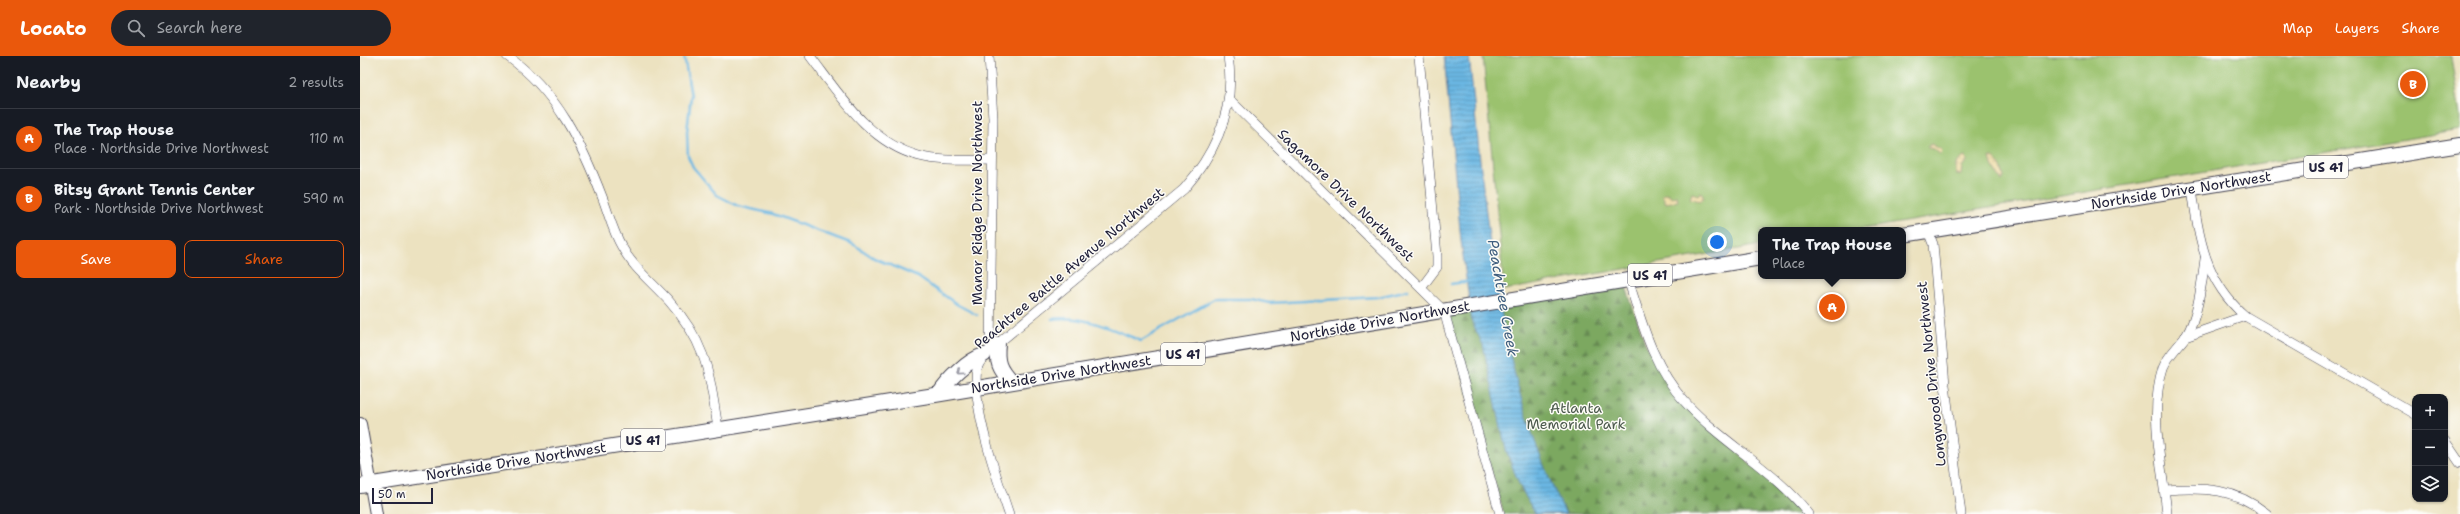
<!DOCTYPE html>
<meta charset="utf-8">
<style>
body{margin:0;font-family:"Shantell Sans",sans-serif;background:#20242c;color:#f1f3f6}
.controls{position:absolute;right:12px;bottom:12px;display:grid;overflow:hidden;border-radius:8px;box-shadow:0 1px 3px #0004}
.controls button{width:36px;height:36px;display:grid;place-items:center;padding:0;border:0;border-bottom:1px solid #363941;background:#171b24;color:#f1f3f6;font:20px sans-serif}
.scale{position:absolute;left:12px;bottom:10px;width:61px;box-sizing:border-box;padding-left:4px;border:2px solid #22223b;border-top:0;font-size:11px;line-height:14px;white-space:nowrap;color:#22223b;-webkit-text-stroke:3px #fdfcf7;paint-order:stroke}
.you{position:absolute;left:1357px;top:186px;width:14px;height:14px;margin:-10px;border:3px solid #fff;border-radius:50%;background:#1a73e8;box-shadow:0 0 0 6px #1a73e833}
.badge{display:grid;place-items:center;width:26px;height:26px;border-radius:50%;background:#ea580c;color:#fff;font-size:13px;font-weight:700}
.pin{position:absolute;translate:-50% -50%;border:2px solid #fff;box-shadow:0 1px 4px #0006}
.popup{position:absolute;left:1398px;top:171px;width:148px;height:52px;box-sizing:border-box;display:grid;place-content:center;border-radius:8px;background:#171b24;filter:drop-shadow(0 1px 3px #0005);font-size:13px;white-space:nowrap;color:#9ea1a6}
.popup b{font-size:15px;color:#f1f3f6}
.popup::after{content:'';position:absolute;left:50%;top:100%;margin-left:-8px;border:8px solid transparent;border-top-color:#171b24}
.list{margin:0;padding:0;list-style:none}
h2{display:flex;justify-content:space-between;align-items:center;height:52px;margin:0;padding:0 16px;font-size:17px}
h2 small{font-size:13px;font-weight:400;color:#9ea1a6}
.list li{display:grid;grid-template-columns:26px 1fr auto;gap:12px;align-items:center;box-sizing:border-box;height:60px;padding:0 16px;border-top:1px solid #363941}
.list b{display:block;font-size:15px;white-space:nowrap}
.list p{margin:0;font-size:13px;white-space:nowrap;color:#9ea1a6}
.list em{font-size:13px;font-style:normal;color:#9ea1a6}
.actions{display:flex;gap:8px;padding:12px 16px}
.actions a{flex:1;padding:9px 0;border:1px solid #ea580c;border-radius:8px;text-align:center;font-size:14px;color:#ea580c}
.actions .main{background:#ea580c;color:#fff}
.icon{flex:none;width:22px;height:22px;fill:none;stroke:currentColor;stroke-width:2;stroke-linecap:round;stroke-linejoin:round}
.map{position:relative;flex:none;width:2100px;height:458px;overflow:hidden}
header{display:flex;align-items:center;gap:24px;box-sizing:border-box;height:56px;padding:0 20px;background:#ea580c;color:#fff}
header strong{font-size:19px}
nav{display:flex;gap:22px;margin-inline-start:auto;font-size:14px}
.search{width:280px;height:36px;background:#20242c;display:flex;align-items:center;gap:10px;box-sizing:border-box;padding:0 14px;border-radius:22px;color:#9ea1a6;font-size:15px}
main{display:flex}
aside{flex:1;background:#171b24}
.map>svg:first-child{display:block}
</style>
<header>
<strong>Locato</strong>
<div class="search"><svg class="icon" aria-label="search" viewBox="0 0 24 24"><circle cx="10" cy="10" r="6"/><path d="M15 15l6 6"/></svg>Search here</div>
<nav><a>Map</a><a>Layers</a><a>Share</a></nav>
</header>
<main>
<aside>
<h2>Nearby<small>2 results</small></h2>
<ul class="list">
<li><span class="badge">A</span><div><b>The Trap House</b><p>Place · Northside Drive Northwest</p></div><em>110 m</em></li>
<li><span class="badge">B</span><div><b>Bitsy Grant Tennis Center</b><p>Park · Northside Drive Northwest</p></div><em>590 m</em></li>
</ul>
<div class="actions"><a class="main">Save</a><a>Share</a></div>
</aside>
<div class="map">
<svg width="2100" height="458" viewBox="0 0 2100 458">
<defs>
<pattern id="forest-firs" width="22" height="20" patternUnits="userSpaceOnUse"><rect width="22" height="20" fill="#7ca861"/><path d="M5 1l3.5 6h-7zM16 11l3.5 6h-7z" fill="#658851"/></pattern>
<pattern id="sand-dots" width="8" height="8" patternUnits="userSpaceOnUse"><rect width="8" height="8" fill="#eeda9e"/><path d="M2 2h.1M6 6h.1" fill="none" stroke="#ccbb89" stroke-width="1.8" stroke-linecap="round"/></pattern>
<pattern id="water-rules" width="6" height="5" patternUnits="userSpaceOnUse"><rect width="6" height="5" fill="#6ab7e3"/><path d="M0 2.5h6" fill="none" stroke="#5794b9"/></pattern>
</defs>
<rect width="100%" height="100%" fill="#fdfcf7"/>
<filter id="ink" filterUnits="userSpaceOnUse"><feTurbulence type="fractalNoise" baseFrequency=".025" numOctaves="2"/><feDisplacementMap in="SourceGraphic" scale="8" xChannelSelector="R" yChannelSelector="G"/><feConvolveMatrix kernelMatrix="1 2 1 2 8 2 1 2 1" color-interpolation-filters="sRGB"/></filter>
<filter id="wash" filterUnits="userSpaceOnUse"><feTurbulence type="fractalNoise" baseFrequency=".012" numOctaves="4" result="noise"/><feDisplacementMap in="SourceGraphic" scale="16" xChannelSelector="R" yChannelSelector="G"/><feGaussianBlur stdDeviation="0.9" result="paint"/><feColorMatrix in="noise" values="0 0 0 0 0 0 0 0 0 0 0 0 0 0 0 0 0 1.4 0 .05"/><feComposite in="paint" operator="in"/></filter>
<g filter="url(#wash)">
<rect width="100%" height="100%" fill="#ece2c0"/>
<path fill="#9bc26e" stroke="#5e7254" d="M1123,0H2091L2100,60V74L1496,174H1401V189L1144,234Z"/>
<path fill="url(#forest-firs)" stroke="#4f654e" d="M1266,231L1285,287L1315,335L1443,458H1144L1082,251L1153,248Z"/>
<g fill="url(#sand-dots)" stroke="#887e6c">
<path d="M1571,88L1582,94L1581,99L1574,93L1568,92V90Z"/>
<path d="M1604,101H1606L1607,106L1602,110L1601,118L1596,119V108Z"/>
<path d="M1630,101C1638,102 1642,113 1644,121L1642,125L1632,109Z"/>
<path d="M1341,136L1344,141L1341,145L1330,143L1332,137L1338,139Z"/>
<path d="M1307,137L1312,141L1317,140L1318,145L1306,147L1302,139Z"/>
</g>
<path fill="url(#water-rules)" stroke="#466c8f" d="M1084,0H1109C1126,152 1135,320 1206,458H1175L1159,428L1146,394L1123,289L1112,266L1101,185Z"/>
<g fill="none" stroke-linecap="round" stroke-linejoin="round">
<g stroke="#6ab7e3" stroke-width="2.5">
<path d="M324,0L331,40L327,76L328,100L333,111L357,139L378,150L413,158L493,188L514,202L558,221L598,249L617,259"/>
<path d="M1091,228L1111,225"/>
<path d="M692,263C724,259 752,273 781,285L854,243H891L909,247L1018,241L1048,234"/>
</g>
</g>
</g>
<g filter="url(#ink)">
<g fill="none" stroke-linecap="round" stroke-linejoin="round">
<defs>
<g id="street">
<path d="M147,0C197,35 222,88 243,143C249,159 253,176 262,191C273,212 293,227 309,245C348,289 349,318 358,372"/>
<path d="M450,0C480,39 509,87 559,100C582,106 608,104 632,104"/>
<path d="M629,0L633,62L630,295"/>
<path d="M1059,0L1077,200V211L1062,231"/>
<path d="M869,43L1084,255L1140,458"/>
<path d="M1832,133C1839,183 1845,225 1885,260L2055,358"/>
<path d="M1568,175L1573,188L1585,329L1601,458"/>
<path d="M1268,223C1282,267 1293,311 1325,346C1362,387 1415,414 1449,458"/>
<path d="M1825,281L1885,260"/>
<path d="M2085,385L2100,407"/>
<path d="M1805,434C1845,431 1875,432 1907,458"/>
<path d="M649,458C637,423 611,348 617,313C618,308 622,304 624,299L824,133C857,95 876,51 868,0"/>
<path d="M1807,458C1803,412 1788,358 1803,312C1808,299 1818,291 1826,280C1838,262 1842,225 1845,203"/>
</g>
<path id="secondary" d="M0,368L16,458"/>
<g id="primary">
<path d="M1543,179L2100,89"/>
<path d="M638,288C636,306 639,313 651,326"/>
<path d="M579,338C588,324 608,304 624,299"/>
<path d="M0,430L575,339L1401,202"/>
</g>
</defs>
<use href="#street" stroke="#403f4f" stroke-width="10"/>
<use href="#secondary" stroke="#403f4f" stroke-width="14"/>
<use href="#primary" stroke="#403f4f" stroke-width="16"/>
<use href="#street" stroke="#fff" stroke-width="9"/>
<use href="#secondary" stroke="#fff" stroke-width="12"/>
<use href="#primary" stroke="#fff" stroke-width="14"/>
</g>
<defs><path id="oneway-chevron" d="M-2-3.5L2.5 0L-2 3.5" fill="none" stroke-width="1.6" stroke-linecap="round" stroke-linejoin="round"/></defs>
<use stroke="#9c9ca7" href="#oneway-chevron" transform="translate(600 316) rotate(140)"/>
</g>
<g text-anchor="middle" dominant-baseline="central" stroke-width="3" stroke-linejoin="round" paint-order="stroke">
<g fill="#fdfcf7" stroke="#646373" stroke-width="1">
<rect x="1944" y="100" width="44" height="22" rx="3"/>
<rect x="1268" y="208" width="44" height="22" rx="3"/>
<rect x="801" y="287" width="44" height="22" rx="3"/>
<rect x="261" y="373" width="44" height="22" rx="3"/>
</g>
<g font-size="13" font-weight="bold" fill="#22223b">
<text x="1966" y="111">US 41</text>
<text x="1290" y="219">US 41</text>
<text x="823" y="298">US 41</text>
<text x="283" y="384">US 41</text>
</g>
<g font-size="14" fill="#22223b" stroke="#fdfcf7">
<text transform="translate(1821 134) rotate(-9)">Northside Drive Northwest</text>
<text transform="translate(986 139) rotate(44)">Sagamore Drive Northwest</text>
<text transform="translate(617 147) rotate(-90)">Manor Ridge Drive Northwest</text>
<text transform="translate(709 212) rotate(-40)">Peachtree Battle Avenue Northwest</text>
<text transform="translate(1020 265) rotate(-10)">Northside Drive Northwest</text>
<text transform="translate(701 318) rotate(-9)">Northside Drive Northwest</text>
<text transform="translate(1571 318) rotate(-96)">Longwood Drive Northwest</text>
<text transform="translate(156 405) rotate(-9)">Northside Drive Northwest</text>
</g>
<g font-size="14" fill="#4c5a4d" stroke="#fdfcf7">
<text x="1216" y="352">Atlanta<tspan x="1216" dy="16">Memorial Park</tspan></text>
</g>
<g font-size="15" font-style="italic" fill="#3f5e7e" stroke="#fdfcf7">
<text transform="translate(1143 242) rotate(80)">Peachtree Creek</text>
</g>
</g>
</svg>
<div class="controls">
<button>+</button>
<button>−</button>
<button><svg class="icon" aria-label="layers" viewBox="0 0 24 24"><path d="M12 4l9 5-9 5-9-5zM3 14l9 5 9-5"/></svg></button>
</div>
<div class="scale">50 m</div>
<div class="you"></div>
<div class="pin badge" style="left:1472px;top:251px">A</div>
<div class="popup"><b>The Trap House</b>Place</div>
<div class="pin badge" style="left:2053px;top:28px">B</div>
</div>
</main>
